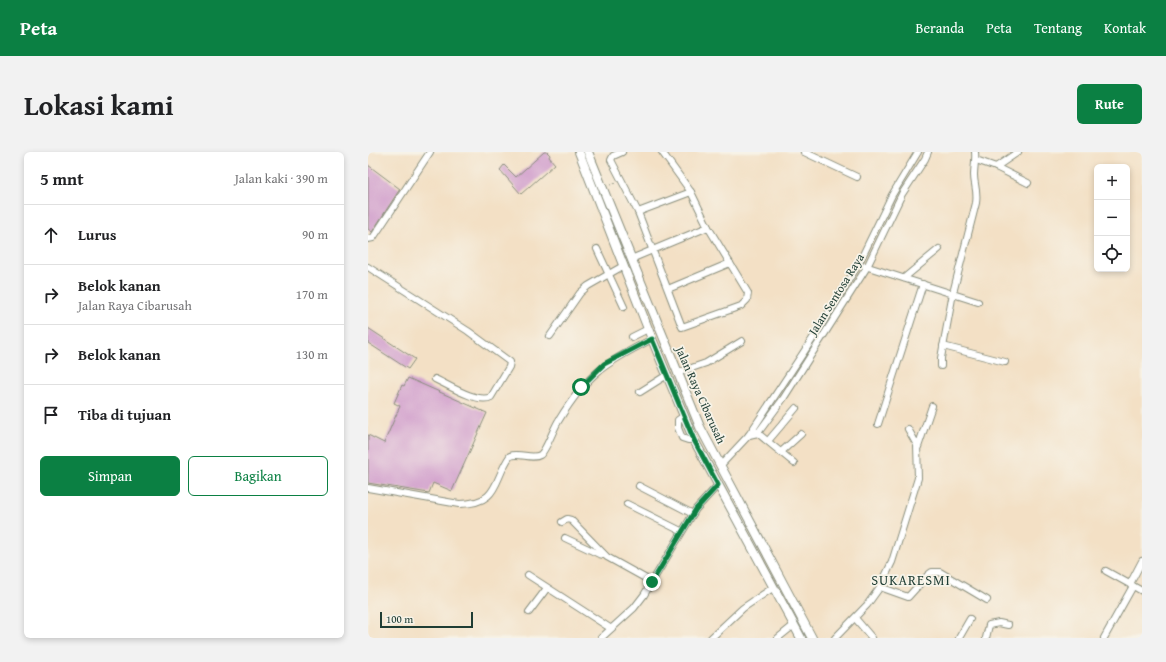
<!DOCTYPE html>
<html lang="id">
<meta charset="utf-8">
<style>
body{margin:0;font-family:"Gentium Book Plus",serif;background:#f2f2f2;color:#202124}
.controls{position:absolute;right:12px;top:12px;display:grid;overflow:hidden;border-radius:6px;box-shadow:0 2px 6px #0003}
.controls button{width:36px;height:36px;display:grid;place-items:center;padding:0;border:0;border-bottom:1px solid #e0e0e0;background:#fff;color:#202124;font:20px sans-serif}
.scale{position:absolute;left:12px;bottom:10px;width:93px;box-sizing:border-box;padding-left:4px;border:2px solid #1f3d34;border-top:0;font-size:11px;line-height:14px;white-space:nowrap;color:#1f3d34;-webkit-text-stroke:3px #f7f3e8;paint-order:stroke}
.stop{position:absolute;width:12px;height:12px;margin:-9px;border:3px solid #0b8043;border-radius:50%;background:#fff}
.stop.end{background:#0b8043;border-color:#fff;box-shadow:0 1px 4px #0008}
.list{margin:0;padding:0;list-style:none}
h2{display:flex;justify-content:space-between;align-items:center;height:52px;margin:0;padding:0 16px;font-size:17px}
h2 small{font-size:13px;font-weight:400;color:#757577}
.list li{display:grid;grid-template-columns:26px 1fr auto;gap:12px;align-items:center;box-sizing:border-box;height:60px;padding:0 16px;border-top:1px solid #e0e0e0}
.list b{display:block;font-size:15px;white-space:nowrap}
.list p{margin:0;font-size:13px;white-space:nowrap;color:#757577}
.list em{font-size:13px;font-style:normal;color:#757577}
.actions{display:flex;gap:8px;padding:12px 16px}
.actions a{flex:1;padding:9px 0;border:1px solid #0b8043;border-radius:6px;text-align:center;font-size:14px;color:#0b8043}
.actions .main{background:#0b8043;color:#fff}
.icon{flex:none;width:22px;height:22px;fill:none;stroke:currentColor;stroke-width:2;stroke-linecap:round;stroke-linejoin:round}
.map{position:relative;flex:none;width:774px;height:486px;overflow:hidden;border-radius:6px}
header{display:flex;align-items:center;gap:24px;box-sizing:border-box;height:56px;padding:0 20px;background:#0b8043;color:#fff}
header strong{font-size:19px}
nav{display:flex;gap:22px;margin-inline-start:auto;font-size:14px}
.intro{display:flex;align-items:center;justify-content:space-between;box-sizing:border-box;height:96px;padding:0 24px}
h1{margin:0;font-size:28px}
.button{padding:10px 18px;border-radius:6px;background:#0b8043;color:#fff;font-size:14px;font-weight:700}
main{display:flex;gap:24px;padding:0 24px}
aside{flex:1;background:#fff;border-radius:6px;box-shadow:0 2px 6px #0003}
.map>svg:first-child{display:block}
</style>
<header>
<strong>Peta</strong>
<nav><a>Beranda</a><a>Peta</a><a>Tentang</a><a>Kontak</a></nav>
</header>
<div class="intro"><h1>Lokasi kami</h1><a class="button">Rute</a></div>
<main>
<aside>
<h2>5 mnt<small>Jalan kaki · 390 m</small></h2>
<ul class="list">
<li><svg class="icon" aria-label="ahead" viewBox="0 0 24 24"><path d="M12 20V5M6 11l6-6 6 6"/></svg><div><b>Lurus</b></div><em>90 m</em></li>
<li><svg class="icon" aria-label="right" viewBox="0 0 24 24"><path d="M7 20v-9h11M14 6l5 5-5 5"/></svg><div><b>Belok kanan</b><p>Jalan Raya Cibarusah</p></div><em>170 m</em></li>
<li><svg class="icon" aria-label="right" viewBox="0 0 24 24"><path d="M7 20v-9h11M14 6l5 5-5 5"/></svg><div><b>Belok kanan</b></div><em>130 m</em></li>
<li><svg class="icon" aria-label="arrive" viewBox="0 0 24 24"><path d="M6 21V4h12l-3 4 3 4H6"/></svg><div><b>Tiba di tujuan</b></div></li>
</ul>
<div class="actions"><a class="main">Simpan</a><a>Bagikan</a></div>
</aside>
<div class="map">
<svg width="774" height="486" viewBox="0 0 774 486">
<rect width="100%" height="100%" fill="#f7f3e8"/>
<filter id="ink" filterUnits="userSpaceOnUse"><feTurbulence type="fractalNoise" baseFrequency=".025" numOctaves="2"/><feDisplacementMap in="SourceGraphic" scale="8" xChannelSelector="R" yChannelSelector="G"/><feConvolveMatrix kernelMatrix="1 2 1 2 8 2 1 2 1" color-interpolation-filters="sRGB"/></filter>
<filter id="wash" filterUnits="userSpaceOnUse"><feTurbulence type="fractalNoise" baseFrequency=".012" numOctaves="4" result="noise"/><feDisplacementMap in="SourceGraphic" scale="16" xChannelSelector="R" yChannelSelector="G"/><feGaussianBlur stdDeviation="0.9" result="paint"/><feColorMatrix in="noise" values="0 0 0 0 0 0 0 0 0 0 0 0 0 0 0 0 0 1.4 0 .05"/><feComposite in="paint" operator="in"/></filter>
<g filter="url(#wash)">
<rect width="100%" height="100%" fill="#f3e0c5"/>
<g id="blocks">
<g fill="#cf9aca">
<path d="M176,0H179L182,3L181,5L187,12L153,42L132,18L136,13L148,25Z"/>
<path d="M0,13L32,37L4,80L0,77Z"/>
<path d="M0,176L47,207L40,217L0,191Z"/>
<path d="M40,226L119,261L84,339L65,331L61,341L0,331V283L16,291L32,254L26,251L34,233L36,234Z"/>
</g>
</g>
</g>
<g filter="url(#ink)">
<use href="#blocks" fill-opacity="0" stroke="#898e7c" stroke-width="1"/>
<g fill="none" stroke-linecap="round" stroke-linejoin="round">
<defs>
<g id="minor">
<path d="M254,0L245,4L243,8L270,60L314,175L373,154L379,148L380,141L340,75L323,40L294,0"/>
<path d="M436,0L489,25"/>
<path d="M608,8L628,15L660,31"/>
<path d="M628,15L650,0"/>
<path d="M270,60L323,40"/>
<path d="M0,87L5,86L62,0"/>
<path d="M229,97L256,155"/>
<path d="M263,107L340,75"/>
<path d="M497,114L610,150"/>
<path d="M0,115L100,179L142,210L141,215L123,245C110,252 80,233 67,227"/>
<path d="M536,126L571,97"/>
<path d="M300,137L362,111"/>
<path d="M182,184L212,141L220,134L255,114"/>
<path d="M264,185L280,177"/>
<path d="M575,194L637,210"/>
<path d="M573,214V206L585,141L608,51C610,39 606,33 606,23C606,15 608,8 607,0"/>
<path d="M309,221L338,211L374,189"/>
<path d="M272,240L299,223"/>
<path d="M316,264L310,268V276L314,286L320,288H326"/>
<path d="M510,272L555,132"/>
<path d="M387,279L426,311"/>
<path d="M381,283L390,281L415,247L499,115L534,42L557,7L560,0"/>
<path d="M400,289L428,256"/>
<path d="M550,295L564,254"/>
<path d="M413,300L433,282"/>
<path d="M352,314L381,283L449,180L491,111L524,43L550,0"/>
<path d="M271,334L325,362"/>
<path d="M0,336L91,352C132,352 125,328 142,304C151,300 164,308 172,303C178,299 186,275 191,268C219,222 237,211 284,187"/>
<path d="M259,352L313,379"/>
<path d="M194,370L199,367L203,368L239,405L284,430"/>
<path d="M197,386L231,402L236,403"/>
<path d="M738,419L774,439"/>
<path d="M160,423L242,476"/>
<path d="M762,432L774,409"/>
<path d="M512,435L540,445L560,423L564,420H572L619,448"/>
<path d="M161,460L179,436"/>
<path d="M487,466L504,486"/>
<path d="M233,486L266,456L276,443L328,357L350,333"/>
<path d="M343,486L375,456L406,435"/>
<path d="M410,486L426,473"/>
<path d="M467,486L499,453L512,435L524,410L550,326L549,293L540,277"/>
<path d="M591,486L602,467"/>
<path d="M618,486L621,473L631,471L640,473"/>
<path d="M736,486L765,434"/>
</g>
<g id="major">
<path d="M211,0L284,187L326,288L433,486"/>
<path d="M220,0L332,275L444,486"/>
</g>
</defs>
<use href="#minor" stroke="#898e7c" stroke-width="8"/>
<use href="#major" stroke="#898e7c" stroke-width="10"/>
<path stroke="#898e7c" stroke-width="1" stroke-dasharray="1 3" stroke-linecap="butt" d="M242,33L248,31"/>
<use href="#minor" stroke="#fff" stroke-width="6"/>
<use href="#major" stroke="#fff" stroke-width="8"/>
</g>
</g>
<g fill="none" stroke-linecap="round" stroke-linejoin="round" filter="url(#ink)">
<path stroke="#0b8043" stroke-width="5" d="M213,235L236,212L284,187L326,288L350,333L328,357L284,430"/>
</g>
<g text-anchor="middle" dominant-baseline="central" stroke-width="3.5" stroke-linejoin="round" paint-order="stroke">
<g font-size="12" fill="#1f3d34" stroke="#f7f3e8">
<text transform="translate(468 142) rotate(-58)">Jalan Sentosa Raya</text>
<text transform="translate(333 243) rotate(66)">Jalan Raya Cibarusah</text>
</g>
<g font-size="14" letter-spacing="1" fill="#1f3d34" stroke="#f7f3e8">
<text x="543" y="428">SUKARESMI</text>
</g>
</g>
</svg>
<div class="controls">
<button>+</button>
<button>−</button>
<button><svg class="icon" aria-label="locate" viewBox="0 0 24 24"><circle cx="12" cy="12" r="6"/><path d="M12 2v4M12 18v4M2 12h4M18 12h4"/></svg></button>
</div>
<div class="scale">100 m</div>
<div class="stop" style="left:213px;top:235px"></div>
<div class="stop end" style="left:284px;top:430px"></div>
</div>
</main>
